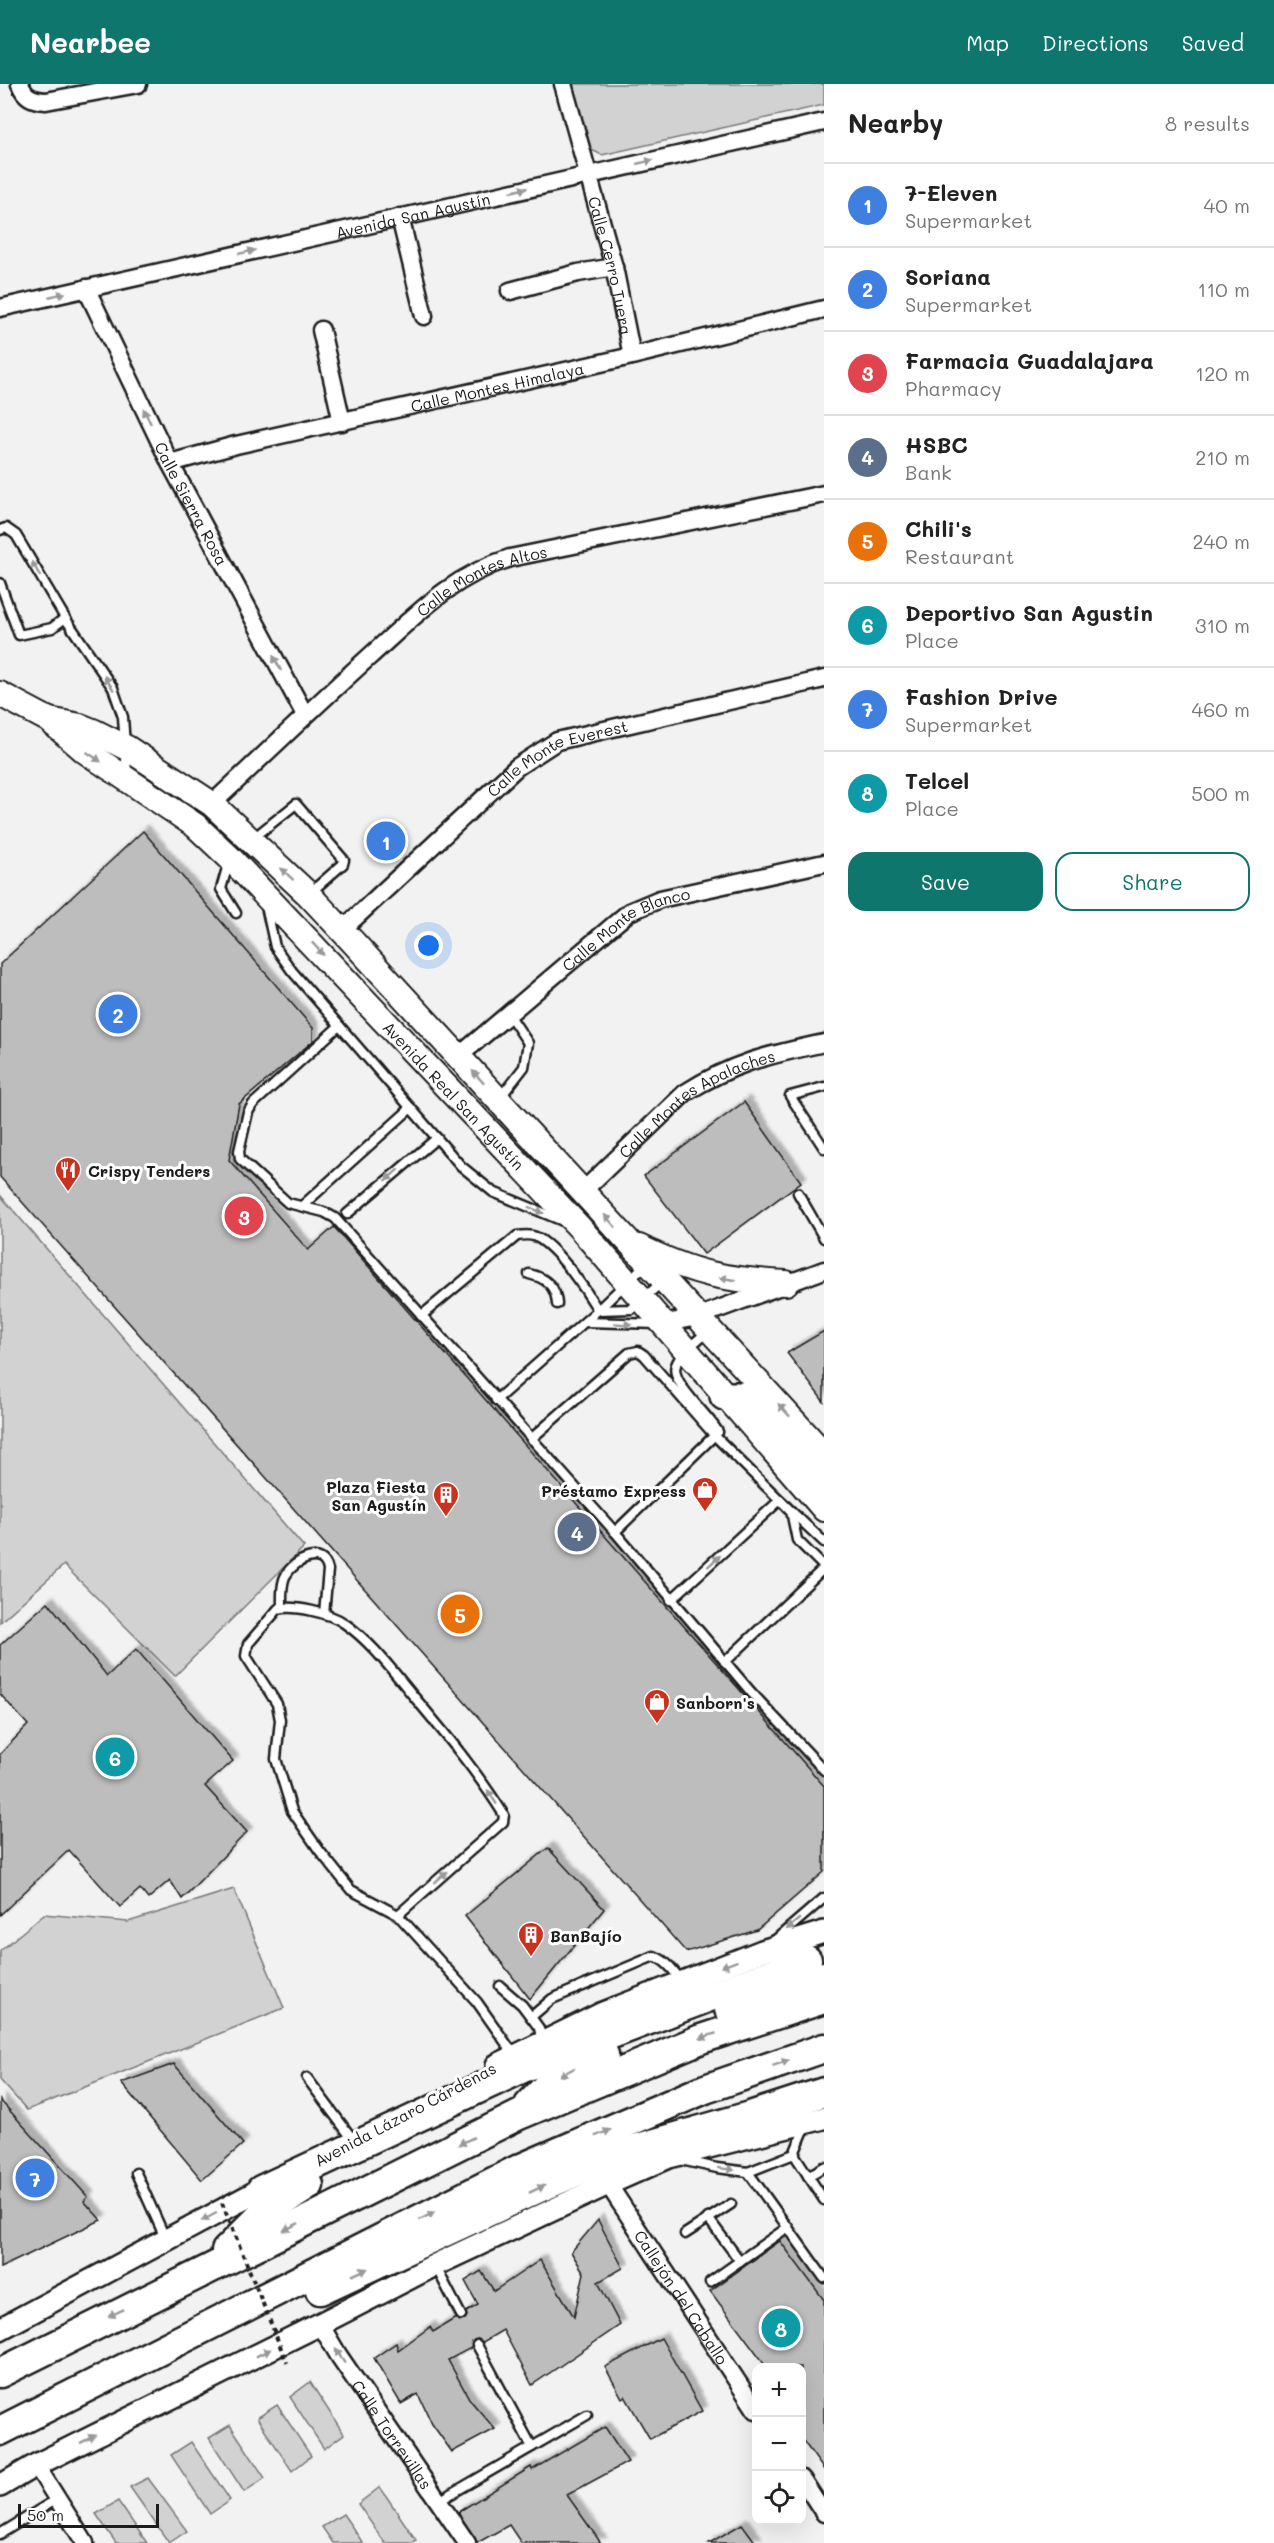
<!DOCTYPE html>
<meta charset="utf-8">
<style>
body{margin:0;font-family:Mali,sans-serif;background:#f2f2f2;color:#222}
.controls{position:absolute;right:18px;bottom:18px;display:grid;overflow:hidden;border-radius:12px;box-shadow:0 6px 24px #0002}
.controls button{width:54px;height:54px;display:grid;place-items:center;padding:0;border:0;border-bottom:2px solid #e0e0e0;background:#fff;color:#222;font:30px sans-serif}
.scale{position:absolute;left:18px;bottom:15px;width:141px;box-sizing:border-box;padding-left:6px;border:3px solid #1c1c1c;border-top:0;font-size:16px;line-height:21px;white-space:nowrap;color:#1c1c1c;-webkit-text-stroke:4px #fff;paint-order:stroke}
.you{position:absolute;left:429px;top:862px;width:21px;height:21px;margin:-15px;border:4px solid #fff;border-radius:50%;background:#1a73e8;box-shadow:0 0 0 9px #1a73e833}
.badge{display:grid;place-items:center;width:39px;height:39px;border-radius:50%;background:#0f766e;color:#fff;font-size:20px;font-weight:700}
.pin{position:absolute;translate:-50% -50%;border:3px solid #fff;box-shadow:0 2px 6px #0006}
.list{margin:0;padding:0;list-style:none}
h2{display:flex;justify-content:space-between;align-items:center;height:78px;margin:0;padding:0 24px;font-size:26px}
h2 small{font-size:20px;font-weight:400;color:#767676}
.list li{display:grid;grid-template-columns:39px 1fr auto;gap:18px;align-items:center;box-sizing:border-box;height:84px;padding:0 24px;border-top:2px solid #e0e0e0}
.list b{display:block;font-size:22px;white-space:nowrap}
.list p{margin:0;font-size:20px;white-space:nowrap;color:#767676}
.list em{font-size:20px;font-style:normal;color:#767676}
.actions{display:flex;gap:12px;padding:18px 24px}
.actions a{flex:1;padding:14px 0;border:2px solid #0f766e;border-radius:18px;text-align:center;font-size:21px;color:#0f766e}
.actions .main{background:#0f766e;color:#fff}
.icon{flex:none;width:33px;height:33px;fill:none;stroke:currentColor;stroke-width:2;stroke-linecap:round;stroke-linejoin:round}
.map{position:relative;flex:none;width:824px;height:2459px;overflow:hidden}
header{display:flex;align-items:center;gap:36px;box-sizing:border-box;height:84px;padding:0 30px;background:#0f766e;color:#fff}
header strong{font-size:28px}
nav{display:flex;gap:33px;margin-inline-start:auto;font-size:21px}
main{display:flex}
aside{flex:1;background:#fff}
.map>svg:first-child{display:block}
</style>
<header>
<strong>Nearbee</strong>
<nav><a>Map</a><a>Directions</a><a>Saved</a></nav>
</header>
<main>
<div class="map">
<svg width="824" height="2459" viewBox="0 0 824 2459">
<defs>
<filter id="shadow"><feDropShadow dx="5.5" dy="-5.5" stdDeviation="1.5" flood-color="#0004"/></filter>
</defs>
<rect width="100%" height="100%" fill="#f2f2f2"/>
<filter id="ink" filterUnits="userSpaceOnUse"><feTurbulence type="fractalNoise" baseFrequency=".0167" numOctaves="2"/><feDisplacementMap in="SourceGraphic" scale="12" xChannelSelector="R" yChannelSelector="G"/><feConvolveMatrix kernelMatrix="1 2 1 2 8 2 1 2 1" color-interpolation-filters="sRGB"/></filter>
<g filter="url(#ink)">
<g fill="#d2d2d2" stroke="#777" stroke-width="1.5">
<path d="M572,0H824V21L602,71L587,64Z"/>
<path d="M0,1111L304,1463L175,1592L64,1481L0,1538Z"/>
<path d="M234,1805L284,1924L27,2026L0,1996V1867L44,1830L128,1838Z"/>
<path d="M310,2298L344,2350L324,2365L290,2313Z"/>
<path d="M277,2321L311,2372L292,2387L257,2334Z"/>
<path d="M230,2341L265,2394L244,2408L209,2354Z"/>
<path d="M191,2358L230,2416L210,2430L171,2371Z"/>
<path d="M148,2394L187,2447L169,2459L130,2403Z"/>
<path d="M380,2403L416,2456L412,2459H385L358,2420Z"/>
<path d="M118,2417L147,2459H116L96,2430Z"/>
<path d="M343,2430L363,2459H333L322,2443Z"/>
</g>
<g fill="#bdbdbd" stroke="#1c1c1c" stroke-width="1.5" filter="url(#shadow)">
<path d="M143,747L313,944V957L239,1020L229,1076L308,1166L334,1143L824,1702V1788L757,1846L686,1868L0,1093V880Z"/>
<path d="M744,1018L801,1098L704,1170L644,1092Z"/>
<path d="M824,1247V1318L787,1269Z"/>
<path d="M48,1518L107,1592L136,1565L233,1677L205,1702L247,1748L182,1815L170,1796L148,1815L140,1805L120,1823L69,1766L0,1831V1670L28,1641L0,1610V1561Z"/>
<path d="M548,1764L604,1825L530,1915L465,1832Z"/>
<path d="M174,1980L243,2060L202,2096L121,1999Z"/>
<path d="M0,2016L88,2113L84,2117L101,2136L0,2184Z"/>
<path d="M598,2136L623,2184L598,2198L620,2241L532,2301L503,2246L483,2258L478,2255L474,2256L471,2264L448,2276L470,2316L495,2345L452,2368L432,2340L418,2310L401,2320L374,2274L396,2259L398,2266L430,2243L433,2248L456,2234L460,2237L464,2236L467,2232L466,2228L478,2221L465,2197L481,2187L494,2207L540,2176L574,2233L584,2189L571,2168Z"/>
<path d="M780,2157L824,2216V2386L801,2354V2283H767L710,2207Z"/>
<path d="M661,2254L702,2327L650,2355L625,2312L622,2314L605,2283Z"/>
<path d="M605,2343L628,2378L567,2411L601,2459H521L509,2441L477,2459L458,2428L531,2383L532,2386Z"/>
<path d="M742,2440L756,2459H709Z"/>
</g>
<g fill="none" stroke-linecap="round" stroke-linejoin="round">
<defs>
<g id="service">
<path d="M0,446L6,444L16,451L65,534L113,604L123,633L127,690"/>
<path d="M0,499L19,551L52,544L65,534"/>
<path d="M251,756L296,720L344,776L343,780L311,808"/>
<path d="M229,777L221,805L236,829"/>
<path d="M266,822L275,863L292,887L461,1082L493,1108L563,1137"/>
<path d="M338,943L253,1020L248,1028L239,1067L240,1075L288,1119L324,1128L335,1134L615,1448L751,1608L824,1686"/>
<path d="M824,1003L790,1012L824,1064"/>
<path d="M499,1015L524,983L528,959L508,929"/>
<path d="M798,1109L824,1154"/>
<path d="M302,1122L411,1024"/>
<path d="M347,1130L437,1054"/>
<path d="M529,1190C546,1194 556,1202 557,1220"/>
<path d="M421,1232L517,1152C523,1151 530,1150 536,1153C557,1163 586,1206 598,1226L647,1179"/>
<path d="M585,1238L659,1240"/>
<path d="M496,1316L598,1226L632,1225L663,1197"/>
<path d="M531,1355L629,1269L638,1267L644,1271L715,1352L791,1427L797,1456L824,1483"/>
<path d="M791,1427L824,1458"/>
<path d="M615,1448L718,1348C710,1332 669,1298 676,1281C681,1267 699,1256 709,1246"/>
<path d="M671,1516L780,1416"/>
<path d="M282,1524C282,1514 281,1499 286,1491C294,1476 323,1462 328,1486L324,1530"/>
<path d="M725,1578L824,1484"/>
<path d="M398,1831L503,1738L504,1731C478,1689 447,1652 416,1615C394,1589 372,1558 344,1539C330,1529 294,1521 278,1525L248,1560L246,1572L277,1620L280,1636L276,1675L292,1727L319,1766L351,1806L398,1831L477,1918L515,1972"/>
<path d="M774,1857L824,1814"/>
<path d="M500,1902L522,1921L531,1933"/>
<path d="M542,1957L539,1944L531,1933L552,1915L654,1872C667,1877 674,1887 682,1898"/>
<path d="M307,1994L354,2057"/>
<path d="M794,2070L824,2116"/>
<path d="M681,2076L717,2084L748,2088L794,2070L806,2041"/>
<path d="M748,2088L824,2194"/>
<path d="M136,2089L166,2156"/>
<path d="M808,2092L824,2083"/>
<path d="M708,2134L740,2177"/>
<path d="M685,2150L731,2120"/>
<path d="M435,2181L461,2231"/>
<path d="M710,2198L788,2143"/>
<path d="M477,2261L532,2363"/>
<path d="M439,2417L587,2331"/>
<path d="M0,2450L57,2415"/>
</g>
<g id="minor">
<path d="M20,0C25,13 32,16 46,17L138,0"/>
<path id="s1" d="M563,0L614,183L632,272"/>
<path d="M400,133L424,232"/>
<path id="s2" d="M86,204L170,379L305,631"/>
<path d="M510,207L578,189L614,183"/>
<path id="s3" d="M0,224L824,38"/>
<path d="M321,246L342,338"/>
<path id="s4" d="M170,379L236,361L632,272L824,225"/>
<path id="s5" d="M212,720C264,671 316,621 369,573C415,532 450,493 510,474L824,410"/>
<path id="s6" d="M342,846L517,683L557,657L824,595"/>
<path id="s7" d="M459,972L629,828L660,815L824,779"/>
<path id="s8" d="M583,1107L685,1009C734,978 769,971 824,959"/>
<path d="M662,1240L697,1233L824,1186"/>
<path id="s9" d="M608,2100L756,2326"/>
<path id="s10" d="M320,2240L339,2272L467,2459"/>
<path d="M36,2381L85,2459"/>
<path d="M802,2395L824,2429"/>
</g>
<g id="tertiary">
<path d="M497,1981L603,1929L762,1867L824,1848"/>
<path d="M0,2245L273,2099"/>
<path d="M0,2402L36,2381L320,2240L435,2181L608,2100L669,2073L824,2034"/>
</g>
<g id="secondary">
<path id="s11" d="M0,610L49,636L85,667L196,742L230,774L580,1144L824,1425"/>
<path d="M49,636L80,642L95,648L127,664L212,720L309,811L353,858L824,1370"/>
<path d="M639,1163C694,1190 725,1196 786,1199"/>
</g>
<path id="primary" d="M724,1312H741L753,1320L824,1397"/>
<g id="trunk">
<path d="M729,1925L824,1892"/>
<path d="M529,2021L555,1994L604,1971"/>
<path d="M261,2106L525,1983L807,1876"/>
<path d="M226,2167L261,2132L309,2101"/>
<path d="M320,2206L541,2103L621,2069L753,2031L824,2008"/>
<path d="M0,2289L519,2031L701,1955L824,1915"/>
<path d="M0,2347L519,2085L705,2005L824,1964"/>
</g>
</defs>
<use href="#service" stroke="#1c1c1c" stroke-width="13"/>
<use href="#minor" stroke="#1c1c1c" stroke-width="21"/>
<use href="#tertiary" stroke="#1c1c1c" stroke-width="26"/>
<use href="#secondary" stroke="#1c1c1c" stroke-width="28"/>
<use href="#primary" stroke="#1c1c1c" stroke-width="32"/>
<use href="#trunk" stroke="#1c1c1c" stroke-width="33"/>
<use href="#service" stroke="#fff" stroke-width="8"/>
<use href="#minor" stroke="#fff" stroke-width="16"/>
<use href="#tertiary" stroke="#fff" stroke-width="21"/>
<use href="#secondary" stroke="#fff" stroke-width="24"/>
<use href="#primary" stroke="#fff" stroke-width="27"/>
<use href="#trunk" stroke="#fff" stroke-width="28"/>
<path stroke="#1c1c1c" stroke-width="4" stroke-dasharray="4.5 4.5" stroke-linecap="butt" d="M222,2119L287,2279"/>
</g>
<defs><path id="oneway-solid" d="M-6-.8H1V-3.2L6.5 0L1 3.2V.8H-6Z" transform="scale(1.5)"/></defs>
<g fill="#999">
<use href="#oneway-solid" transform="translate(645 78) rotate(-13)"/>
<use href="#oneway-solid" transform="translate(519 106) rotate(-13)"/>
<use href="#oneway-solid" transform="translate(247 168) rotate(-13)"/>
<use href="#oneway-solid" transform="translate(57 211) rotate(-13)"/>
<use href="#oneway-solid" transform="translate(147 332) rotate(-116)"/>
<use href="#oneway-solid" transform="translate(36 485) rotate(-120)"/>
<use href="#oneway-solid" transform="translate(277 579) rotate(-118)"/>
<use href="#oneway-solid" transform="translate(109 599) rotate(-123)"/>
<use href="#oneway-solid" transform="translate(94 673) rotate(34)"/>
<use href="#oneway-solid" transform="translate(287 790) rotate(-137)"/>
<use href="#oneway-solid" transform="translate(318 865) rotate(47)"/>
<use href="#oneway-solid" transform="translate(478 993) rotate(-133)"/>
<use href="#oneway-solid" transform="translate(392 1091) rotate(139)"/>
<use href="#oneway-solid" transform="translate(536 1126) rotate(23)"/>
<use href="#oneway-solid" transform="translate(610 1137) rotate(-132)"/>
<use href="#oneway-solid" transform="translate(728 1195) rotate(-172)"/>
<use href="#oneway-solid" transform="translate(623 1240) rotate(3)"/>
<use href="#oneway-solid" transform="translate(784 1326) rotate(-133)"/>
<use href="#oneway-solid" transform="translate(714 1477) rotate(-42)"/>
<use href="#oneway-solid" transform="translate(492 1713) rotate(-123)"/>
<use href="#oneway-solid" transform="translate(441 1793) rotate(-41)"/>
<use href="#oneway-solid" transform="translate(793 1840) rotate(140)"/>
<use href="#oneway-solid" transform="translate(729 1880) rotate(159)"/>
<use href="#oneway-solid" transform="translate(708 1952) rotate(161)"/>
<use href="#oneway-solid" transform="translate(781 1979) rotate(-19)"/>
<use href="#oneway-solid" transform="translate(567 1988) rotate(152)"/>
<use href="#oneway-solid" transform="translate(603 2049) rotate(-23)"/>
<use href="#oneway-solid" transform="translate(466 2057) rotate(154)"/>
<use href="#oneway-solid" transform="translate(726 2085) rotate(7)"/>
<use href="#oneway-solid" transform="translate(537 2105) rotate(-25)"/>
<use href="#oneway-solid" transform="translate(427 2132) rotate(-27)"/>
<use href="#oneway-solid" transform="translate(209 2133) rotate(152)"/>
<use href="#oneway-solid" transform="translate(291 2143) rotate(154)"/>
<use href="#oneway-solid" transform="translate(360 2188) rotate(-24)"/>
<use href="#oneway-solid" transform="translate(116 2229) rotate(154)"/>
<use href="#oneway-solid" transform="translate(263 2269) rotate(-26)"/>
<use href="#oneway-solid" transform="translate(340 2272) rotate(-123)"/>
<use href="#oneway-solid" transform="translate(88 2355) rotate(-27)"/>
</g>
</g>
<defs>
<symbol id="restaurant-pin" viewBox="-11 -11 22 30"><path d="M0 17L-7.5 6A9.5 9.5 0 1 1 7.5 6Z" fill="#c8321e" stroke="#fff"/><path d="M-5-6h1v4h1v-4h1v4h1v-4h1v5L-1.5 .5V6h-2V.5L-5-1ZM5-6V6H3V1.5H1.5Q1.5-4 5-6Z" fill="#fff"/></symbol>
<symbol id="shop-pin" viewBox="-11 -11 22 30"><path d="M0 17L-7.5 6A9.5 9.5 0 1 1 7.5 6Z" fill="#c8321e" stroke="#fff"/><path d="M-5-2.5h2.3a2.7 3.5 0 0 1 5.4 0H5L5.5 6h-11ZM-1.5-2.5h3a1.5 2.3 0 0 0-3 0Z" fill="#fff"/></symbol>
<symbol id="building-pin" viewBox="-11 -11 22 30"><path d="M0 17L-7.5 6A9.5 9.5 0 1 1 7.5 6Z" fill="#c8321e" stroke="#fff"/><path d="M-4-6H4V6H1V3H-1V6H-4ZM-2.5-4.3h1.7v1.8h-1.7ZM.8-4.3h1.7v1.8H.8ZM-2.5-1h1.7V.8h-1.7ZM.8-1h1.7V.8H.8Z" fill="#fff"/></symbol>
</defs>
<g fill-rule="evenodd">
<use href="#restaurant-pin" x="53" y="1071" width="30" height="40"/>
<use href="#shop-pin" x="690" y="1391" width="30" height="40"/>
<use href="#building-pin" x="431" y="1396" width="30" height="40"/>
<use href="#shop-pin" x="642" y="1603" width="30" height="40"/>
<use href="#building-pin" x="516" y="1836" width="30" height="40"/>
</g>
<g text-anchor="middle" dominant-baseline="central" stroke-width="6" stroke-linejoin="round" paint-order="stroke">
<g font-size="16" fill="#1c1c1c" stroke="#fff">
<text stroke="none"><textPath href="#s3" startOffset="423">Avenida San Agustín</textPath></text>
<text stroke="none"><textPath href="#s1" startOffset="188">Calle Cerro Tuera</textPath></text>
<text stroke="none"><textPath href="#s4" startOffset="336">Calle Montes Himalaya</textPath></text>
<text stroke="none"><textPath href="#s2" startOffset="240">Calle Sierra Rosa</textPath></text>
<text stroke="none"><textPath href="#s5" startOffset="354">Calle Montes Altos</textPath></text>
<text stroke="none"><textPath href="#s6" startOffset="280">Calle Monte Everest</textPath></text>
<text stroke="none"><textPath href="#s7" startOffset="212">Calle Monte Blanco</textPath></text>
<text stroke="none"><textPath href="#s11" startOffset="610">Avenida Real San Agustín</textPath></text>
<text stroke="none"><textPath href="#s8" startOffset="146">Calle Montes Apalaches</textPath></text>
<text transform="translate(405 2030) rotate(-28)">Avenida Lázaro Cárdenas</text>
<text stroke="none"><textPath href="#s9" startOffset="135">Callejón del Caballo</textPath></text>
<text stroke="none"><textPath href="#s10" startOffset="132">Calle Torrevillas</textPath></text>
</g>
<g font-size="16" font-weight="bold" fill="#1c1c1c" stroke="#fff" text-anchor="start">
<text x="88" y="1086">Crispy Tenders</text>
<text x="426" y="1402" text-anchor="end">Plaza Fiesta<tspan x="426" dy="18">San Agustín</tspan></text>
<text x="686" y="1406" text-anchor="end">Préstamo Express</text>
<text x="676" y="1618">Sanborn's</text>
<text x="550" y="1851">BanBajío</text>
</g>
</g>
</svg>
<div class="controls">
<button>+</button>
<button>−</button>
<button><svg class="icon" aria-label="locate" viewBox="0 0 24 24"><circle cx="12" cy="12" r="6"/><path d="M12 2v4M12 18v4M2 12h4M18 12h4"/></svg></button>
</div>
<div class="scale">50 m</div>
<div class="you"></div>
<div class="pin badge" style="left:386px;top:757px;background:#3f7fe0">1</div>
<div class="pin badge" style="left:118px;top:930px;background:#3f7fe0">2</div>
<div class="pin badge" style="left:244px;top:1132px;background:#e0444e">3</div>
<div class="pin badge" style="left:577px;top:1448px;background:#5c6f8a">4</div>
<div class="pin badge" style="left:460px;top:1530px;background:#e8710a">5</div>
<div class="pin badge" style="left:115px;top:1673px;background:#0f9aa8">6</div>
<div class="pin badge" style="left:35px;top:2094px;background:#3f7fe0">7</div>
<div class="pin badge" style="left:781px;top:2244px;background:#0f9aa8">8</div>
</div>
<aside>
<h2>Nearby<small>8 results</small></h2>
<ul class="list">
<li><span class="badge" style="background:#3f7fe0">1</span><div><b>7-Eleven</b><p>Supermarket</p></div><em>40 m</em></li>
<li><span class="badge" style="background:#3f7fe0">2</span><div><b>Soriana</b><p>Supermarket</p></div><em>110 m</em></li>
<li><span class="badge" style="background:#e0444e">3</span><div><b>Farmacia Guadalajara</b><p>Pharmacy</p></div><em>120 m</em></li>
<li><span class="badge" style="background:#5c6f8a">4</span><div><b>HSBC</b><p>Bank</p></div><em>210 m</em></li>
<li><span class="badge" style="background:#e8710a">5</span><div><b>Chili's</b><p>Restaurant</p></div><em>240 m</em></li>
<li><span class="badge" style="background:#0f9aa8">6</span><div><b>Deportivo San Agustin</b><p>Place</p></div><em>310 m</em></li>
<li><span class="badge" style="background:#3f7fe0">7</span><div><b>Fashion Drive</b><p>Supermarket</p></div><em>460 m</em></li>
<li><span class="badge" style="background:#0f9aa8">8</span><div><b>Telcel</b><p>Place</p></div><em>500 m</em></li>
</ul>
<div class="actions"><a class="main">Save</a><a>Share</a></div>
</aside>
</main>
